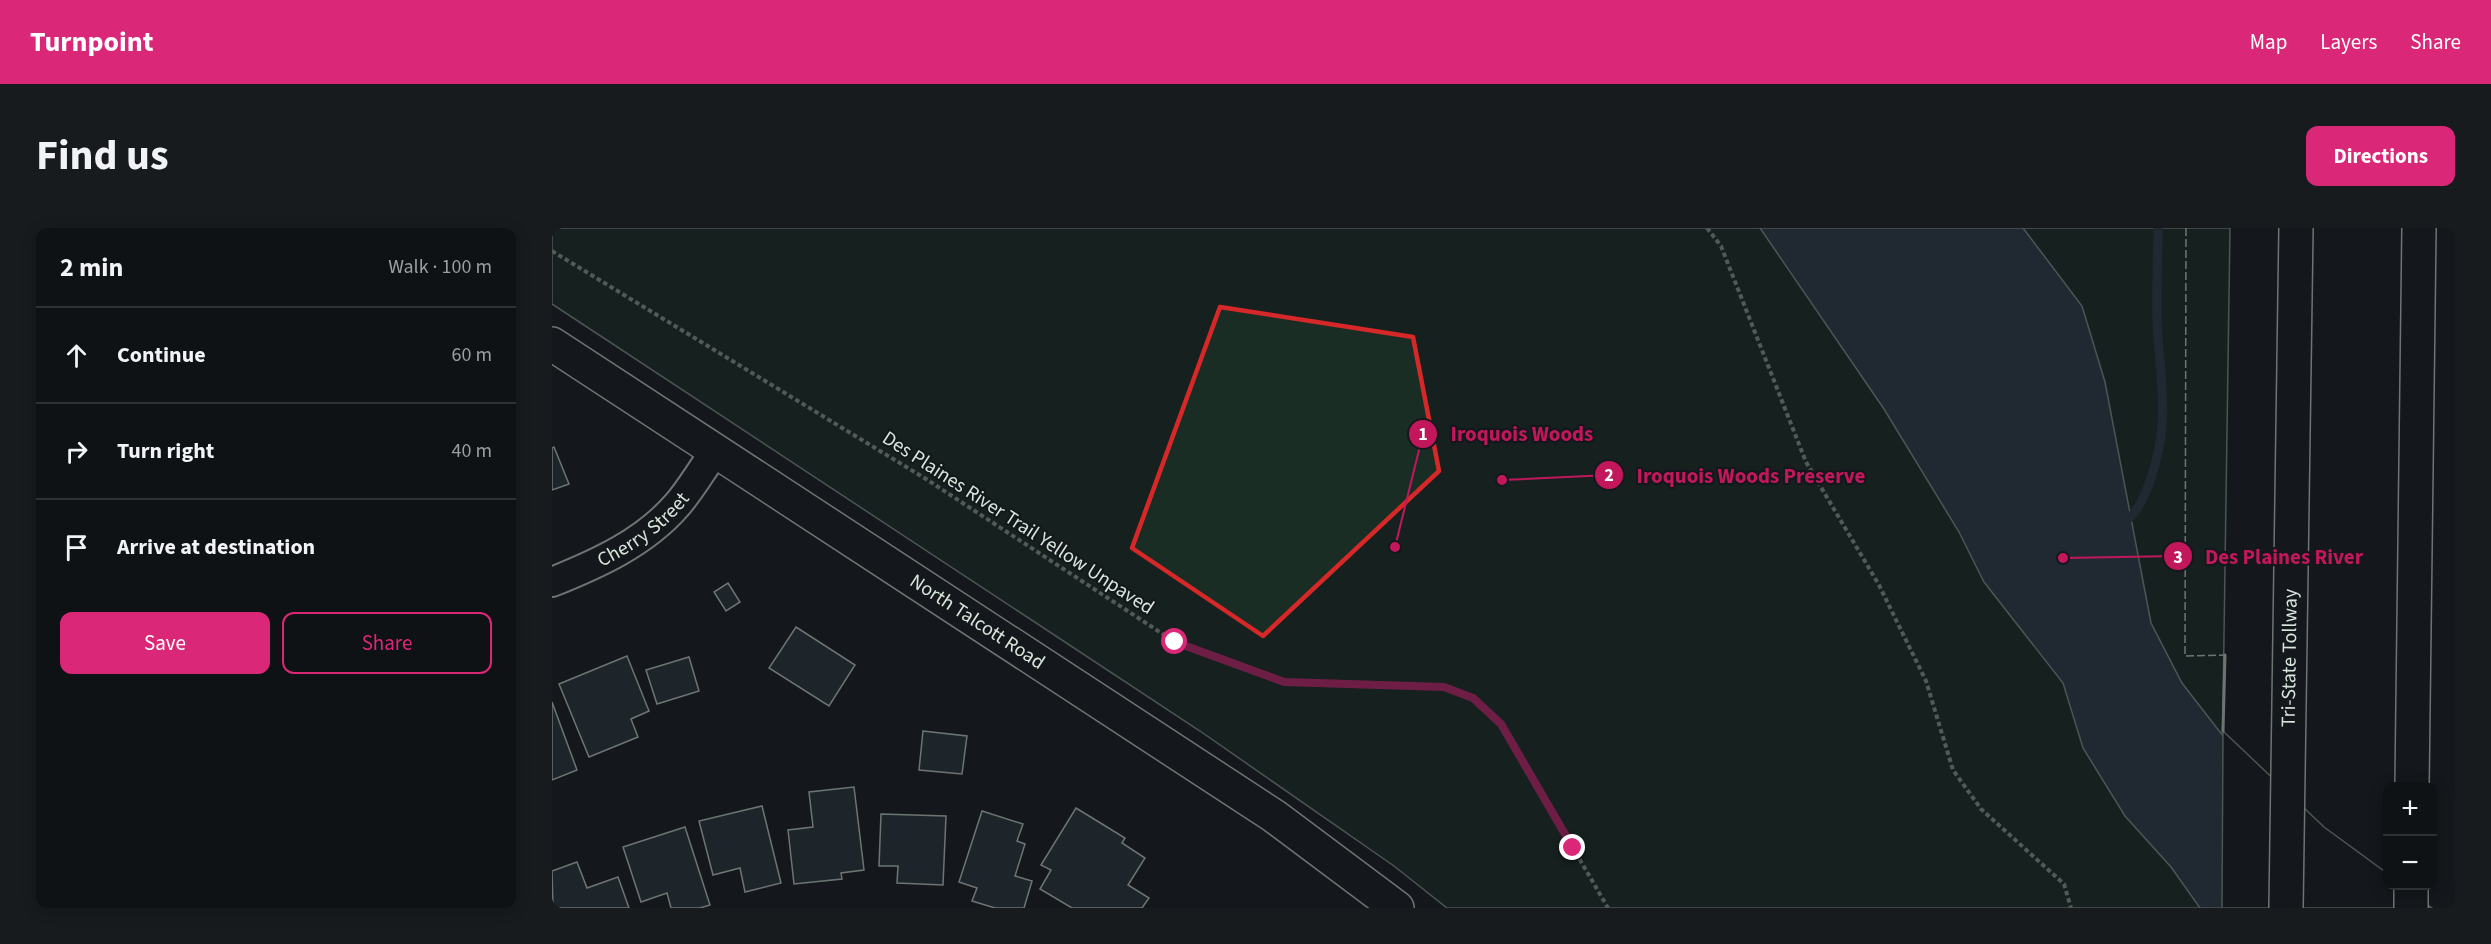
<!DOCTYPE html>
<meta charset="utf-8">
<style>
body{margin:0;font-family:"Source Sans 3",sans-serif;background:#181b1e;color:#f1f3f6}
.controls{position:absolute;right:18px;bottom:18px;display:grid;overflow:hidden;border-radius:12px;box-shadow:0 3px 15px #0003}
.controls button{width:54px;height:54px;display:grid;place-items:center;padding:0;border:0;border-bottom:2px solid #2f3234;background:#0f1215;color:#f1f3f6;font:30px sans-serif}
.stop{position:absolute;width:18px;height:18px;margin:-14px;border:4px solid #db2777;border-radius:50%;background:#fff}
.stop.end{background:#db2777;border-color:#fff;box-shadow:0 2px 6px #0008}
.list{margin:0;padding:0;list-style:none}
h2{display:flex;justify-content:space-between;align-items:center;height:78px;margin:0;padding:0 24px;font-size:26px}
h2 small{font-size:20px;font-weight:400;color:#9b9ea0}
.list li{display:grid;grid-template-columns:39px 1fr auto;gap:18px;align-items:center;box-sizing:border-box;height:96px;padding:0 24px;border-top:2px solid #2f3234}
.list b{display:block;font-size:22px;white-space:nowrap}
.list em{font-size:20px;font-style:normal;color:#9b9ea0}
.actions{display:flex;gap:12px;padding:18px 24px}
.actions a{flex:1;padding:14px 0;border:2px solid #db2777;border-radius:12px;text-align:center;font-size:21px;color:#db2777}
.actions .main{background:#db2777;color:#fff}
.icon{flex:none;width:33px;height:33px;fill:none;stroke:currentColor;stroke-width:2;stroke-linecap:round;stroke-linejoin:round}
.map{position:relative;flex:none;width:1903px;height:680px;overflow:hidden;border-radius:12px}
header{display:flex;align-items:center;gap:36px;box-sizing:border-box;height:84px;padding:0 30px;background:#db2777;color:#fff}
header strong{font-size:28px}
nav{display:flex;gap:33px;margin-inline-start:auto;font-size:21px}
.intro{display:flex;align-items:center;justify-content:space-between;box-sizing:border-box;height:144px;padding:0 36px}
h1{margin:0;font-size:42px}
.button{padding:15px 27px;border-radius:12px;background:#db2777;color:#fff;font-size:21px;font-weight:700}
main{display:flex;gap:36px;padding:0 36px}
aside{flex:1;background:#0f1215;border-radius:12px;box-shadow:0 3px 15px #0003}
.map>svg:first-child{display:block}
</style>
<header>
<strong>Turnpoint</strong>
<nav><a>Map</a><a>Layers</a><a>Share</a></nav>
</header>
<div class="intro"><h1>Find us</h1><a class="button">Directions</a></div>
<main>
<aside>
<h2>2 min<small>Walk · 100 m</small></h2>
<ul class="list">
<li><svg class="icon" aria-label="ahead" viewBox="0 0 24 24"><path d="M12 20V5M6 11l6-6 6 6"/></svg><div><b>Continue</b></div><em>60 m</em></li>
<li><svg class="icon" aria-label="right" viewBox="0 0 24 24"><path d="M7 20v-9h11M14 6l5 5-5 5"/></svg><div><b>Turn right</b></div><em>40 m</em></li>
<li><svg class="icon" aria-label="arrive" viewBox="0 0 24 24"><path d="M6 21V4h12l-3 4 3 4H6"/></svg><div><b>Arrive at destination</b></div></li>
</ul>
<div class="actions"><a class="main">Save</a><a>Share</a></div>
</aside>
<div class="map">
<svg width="1903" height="680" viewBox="0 0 1903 680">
<rect width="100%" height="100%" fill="#14181c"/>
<path fill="#1a2d24" stroke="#939e99" stroke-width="1.5" d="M0,0H1678L1668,680H895L842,638L648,503L0,76Z"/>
<path fill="#2f3f4d" stroke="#939e99" stroke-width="1.5" d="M1208,0H1471L1530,78L1553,154L1599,395L1630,455L1671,508L1836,658L1877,680H1648L1619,639L1573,588L1531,520L1511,455L1432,354L1407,304L1332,181Z"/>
<path fill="#14181c" stroke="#939e99" stroke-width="1.5" d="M1671,503L1772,599L1836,646V658H1851L1880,680H1670Z"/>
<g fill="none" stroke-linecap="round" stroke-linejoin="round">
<path stroke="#2f3f4d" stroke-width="9" d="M1571,295C1595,281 1608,224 1610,197C1613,163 1606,125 1605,92C1604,61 1606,30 1606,0"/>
</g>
<g fill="#2c363c" stroke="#d8e6dc" stroke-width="1.5">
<path d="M2,219L17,256L0,262V220Z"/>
<path d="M176,355L188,374L174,383L162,364Z"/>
<path d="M244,399L303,437L277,478L217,440Z"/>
<path d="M75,428L97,483L79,491L86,509L37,529L7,456Z"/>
<path d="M137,429L147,463L105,476L94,442Z"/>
<path d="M0,474L25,542L0,552Z"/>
<path d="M371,503L415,508L410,546L367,542Z"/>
<path d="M302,559L312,642L289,645L290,651L242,656L236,602L261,599L257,564Z"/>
<path d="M210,578L229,655L193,664L188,640L161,647L147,593Z"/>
<path d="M524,580L573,610L570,615L593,630L576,657L597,670L590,680H520L488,661L499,642L489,637Z"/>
<path d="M430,583L471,596L465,613L473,616L463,648L480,653L472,680H443L420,673L425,660L407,654Z"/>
<path d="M329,586L394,588L391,657L345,655L346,638H327Z"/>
<path d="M133,599L158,677L148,680H119L115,665L89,674L71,619Z"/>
<path d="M25,634L35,660L66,649L77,680H1L0,643Z"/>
</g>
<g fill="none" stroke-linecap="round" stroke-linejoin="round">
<defs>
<g id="minor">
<path id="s1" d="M0,354C45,336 92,315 125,277C139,261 150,241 163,224"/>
</g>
<g id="secondary">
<path id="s2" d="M0,116L722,588L845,680"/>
</g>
<g id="motorway">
<path d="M1860,558L1867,0"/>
<path id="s3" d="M1734,680L1744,0"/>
<path d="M1859,680V658"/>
</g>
</defs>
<use href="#minor" stroke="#d8e6dc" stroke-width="32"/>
<use href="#secondary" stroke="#d8e6dc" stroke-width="36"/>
<use href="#motorway" stroke="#d8e6dc" stroke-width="36"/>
<g stroke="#9da8a2" stroke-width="4" stroke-dasharray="4.5 3" stroke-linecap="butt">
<path d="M1155,0L1169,18L1254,234L1327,357L1374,453L1401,542L1429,581L1512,656L1519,680"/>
<path d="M0,23L374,251L623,414L732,454L892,459L921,470L949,496L1056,680"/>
</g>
<use href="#minor" stroke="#14181c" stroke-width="28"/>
<use href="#secondary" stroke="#14181c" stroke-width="33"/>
<use href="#motorway" stroke="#14181c" stroke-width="33"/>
<path stroke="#d8e6dc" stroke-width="1.5" stroke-dasharray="8 3" stroke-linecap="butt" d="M1634,0L1633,428L1673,427"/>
<path stroke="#d8e6dc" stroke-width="3" d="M1671,503L1673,427"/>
</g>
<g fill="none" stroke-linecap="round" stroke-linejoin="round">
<path stroke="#db2777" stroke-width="8" d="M623,414L732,454L892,459L921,470L949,496L1021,620"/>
</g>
<path d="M0 0H1903V680H0ZM668,79L861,109L887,243L711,408L580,320Z" fill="#14181c" fill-opacity=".55" fill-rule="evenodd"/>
<path fill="none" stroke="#d62828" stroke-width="4.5" stroke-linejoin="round" d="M668,79L861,109L887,243L711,408L580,320Z"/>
<g text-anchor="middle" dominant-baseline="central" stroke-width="4.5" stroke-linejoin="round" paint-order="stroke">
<g font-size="20" fill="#d8e6dc" stroke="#14181c">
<text transform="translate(466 295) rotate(33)">Des Plaines River Trail Yellow Unpaved</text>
<text stroke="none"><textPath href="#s1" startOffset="106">Cherry Street</textPath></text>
<text stroke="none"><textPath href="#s2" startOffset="508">North Talcott Road</textPath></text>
<text stroke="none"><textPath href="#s3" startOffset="250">Tri-State Tollway</textPath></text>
</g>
</g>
<path fill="none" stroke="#c2185b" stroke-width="2" d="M843 319L871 206M950 252L1057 247M1511 330L1626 328"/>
<g fill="#c2185b" stroke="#14181c" stroke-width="2">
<circle cx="843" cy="319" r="6"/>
<circle cx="950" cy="252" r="6"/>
<circle cx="1511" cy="330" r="6"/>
<circle cx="871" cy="206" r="15"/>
<circle cx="1057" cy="247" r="15"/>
<circle cx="1626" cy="328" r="15"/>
</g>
<g font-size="18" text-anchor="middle" font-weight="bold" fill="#fff">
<text x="871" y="212">1</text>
<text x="1057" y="253">2</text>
<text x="1626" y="335">3</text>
</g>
<g font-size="21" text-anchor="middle" font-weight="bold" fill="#c2185b" stroke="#14181c" stroke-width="4.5" stroke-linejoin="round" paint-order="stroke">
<text x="970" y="213">Iroquois Woods</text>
<text x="1199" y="255">Iroquois Woods Preserve</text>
<text x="1732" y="336">Des Plaines River</text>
</g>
</svg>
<div class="controls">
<button>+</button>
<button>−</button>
</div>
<div class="stop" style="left:623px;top:414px"></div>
<div class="stop end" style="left:1021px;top:620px"></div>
</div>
</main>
